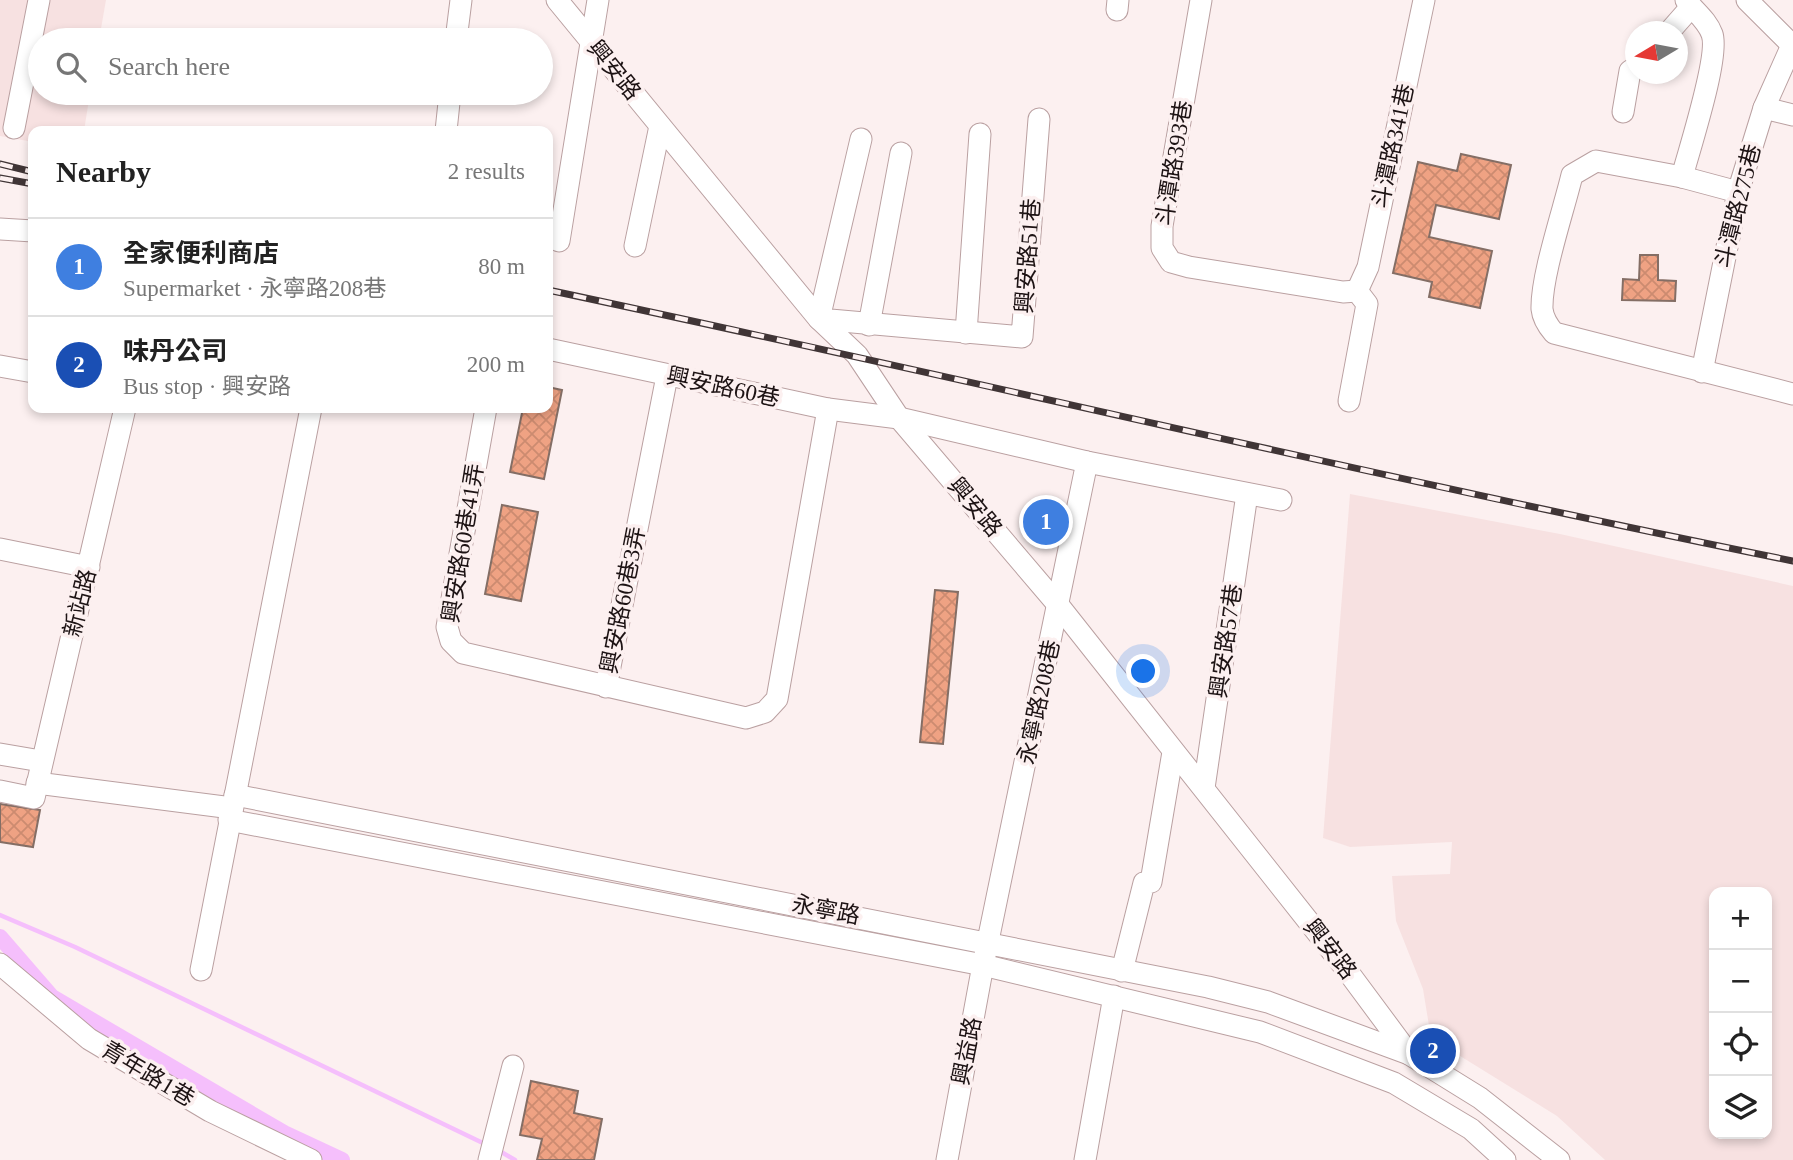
<!DOCTYPE html>
<meta charset="utf-8">
<style>
body{margin:0;font-family:"Times New Roman","Noto Sans TC",serif;background:#f2f2f2;color:#222}
.controls{position:absolute;right:21px;bottom:21px;display:grid;overflow:hidden;border-radius:14px;box-shadow:0 4px 10px #0003}
.controls button{width:63px;height:63px;display:grid;place-items:center;padding:0;border:0;border-bottom:2px solid #e0e0e0;background:#fff;color:#222;font:35px sans-serif}
.compass{position:absolute;left:1625px;top:21px;width:63px;height:63px;border-radius:50%;background:#fff;box-shadow:0 4px 10px #0003;rotate:260deg}
.you{position:absolute;left:1144px;top:672px;width:24px;height:24px;margin:-18px;border:5px solid #fff;border-radius:50%;background:#1a73e8;box-shadow:0 0 0 10px #1a73e833}
.badge{display:grid;place-items:center;width:46px;height:46px;border-radius:50%;background:#7c3aed;color:#fff;font-size:23px;font-weight:700}
.pin{position:absolute;translate:-50% -50%;border:4px solid #fff;box-shadow:0 2px 7px #0006}
.list{margin:0;padding:0;list-style:none}
h2{display:flex;justify-content:space-between;align-items:center;height:91px;margin:0;padding:0 28px;font-size:30px}
h2 small{font-size:23px;font-weight:400;color:#767676}
.list li{display:grid;grid-template-columns:46px 1fr auto;gap:21px;align-items:center;box-sizing:border-box;height:98px;padding:0 28px;border-top:2px solid #e0e0e0}
.list b{display:block;font-size:26px;white-space:nowrap}
.list p{margin:0;font-size:23px;white-space:nowrap;color:#767676}
.list em{font-size:23px;font-style:normal;color:#767676}
.icon{flex:none;width:38px;height:38px;fill:none;stroke:currentColor;stroke-width:2;stroke-linecap:round;stroke-linejoin:round}
.map{position:relative;flex:none;width:1793px;height:1160px;overflow:hidden}
.search{position:absolute;background:#fff;box-shadow:0 4px 10px #0003;left:28px;top:28px;width:525px;height:77px;display:flex;align-items:center;gap:18px;box-sizing:border-box;padding:0 24px;border-radius:38px;color:#767676;font-size:26px}
.panel{position:absolute;background:#fff;box-shadow:0 4px 10px #0003;left:28px;top:126px;width:525px;height:287px;border-radius:14px}
.map>svg:first-child{display:block}
</style>
<div class="map">
<svg width="1793" height="1160" viewBox="0 0 1793 1160">
<defs>
<pattern id="building-cross-hatch" width="8" height="8" patternUnits="userSpaceOnUse" patternTransform="scale(1.75)"><rect width="8" height="8" fill="#efa283"/><path d="M0 0l8 8M0 8l8-8" fill="none" stroke="#cc8b70"/></pattern>
</defs>
<rect width="100%" height="100%" fill="#fcf0f0"/>
<g fill="#f7e1e1" fill-rule="evenodd">
<path d="M0,0H106L99,40H40V93H90L84,131H33V142L0,136Z"/>
<path d="M1350,494L1560,534L1793,586V1160H1605L1557,1116L1431,1038L1423,989L1396,921L1392,876L1450,874L1452,842L1350,847L1323,838ZM1714,892H1767V1134H1714Z"/>
</g>
<g fill="none" stroke-linecap="round" stroke-linejoin="round">
<g stroke="#f5bffc" stroke-width="4.5">
<path d="M0,915L75,947L487,1145"/>
<path d="M498,1150L515,1160"/>
</g>
<path stroke="#f5bffc" stroke-width="16" d="M0,937L52,997L284,1133L342,1160"/>
</g>
<g fill="url(#building-cross-hatch)" stroke="#846e65" stroke-width="2">
<path d="M1461,154L1511,165L1499,219L1436,205L1429,237L1492,251L1480,308L1429,297L1432,282L1393,273L1418,162L1457,171Z"/>
<path d="M1640,255H1658V280L1676,281L1675,301L1622,300L1623,279L1639,280Z"/>
<path d="M548,387L562,390L544,479L510,472L523,408H548Z"/>
<path d="M502,505L538,512L521,601L485,594Z"/>
<path d="M935,590L958,592L943,744L920,742Z"/>
<path d="M0,804L40,810L33,847L0,842Z"/>
<path d="M531,1081L578,1091L574,1113L602,1119L594,1160H537L542,1139L520,1135Z"/>
</g>
<g fill="none" stroke-linecap="round" stroke-linejoin="round">
<defs>
<g id="minor">
<path d="M557,0L819,319L857,355L899,418L1059,606L1343,965L1409,1054L1480,1098L1559,1160"/>
<path d="M1201,0L1162,226V248L1171,262L1189,267L1343,292L1357,291"/>
<path d="M1747,0L1793,46"/>
<path d="M1117,10L1118,0"/>
<path d="M1669,32L1691,7"/>
<path d="M456,40L461,0"/>
<path d="M1764,108L1793,115"/>
<path d="M1623,112L1630,71L1636,67"/>
<path d="M14,128L39,0"/>
<path d="M446,131L450,93"/>
<path d="M861,139L819,319L1022,337L1039,119"/>
<path d="M1682,177C1689,150 1720,56 1712,34C1707,20 1694,11 1686,0"/>
<path d="M1738,192L1682,177L1596,161L1572,175C1564,209 1541,276 1542,309C1543,319 1548,326 1554,333L1793,394"/>
<path d="M0,229L33,231"/>
<path d="M559,241L598,0"/>
<path d="M635,246L660,126"/>
<path d="M1357,291L1368,267L1424,0"/>
<path d="M869,325L901,153"/>
<path d="M966,333L980,134"/>
<path d="M548,349L828,409L899,418L1087,462L1281,500"/>
<path d="M0,366L33,372"/>
<path d="M1702,372L1738,192L1764,108L1793,43"/>
<path d="M1349,401L1367,304L1357,291"/>
<path d="M486,408L447,627L451,641L463,653L746,718L765,712L777,699L828,409"/>
<path d="M0,549L89,567"/>
<path d="M606,687L667,376"/>
<path d="M0,754L41,761"/>
<path d="M37,783L232,808"/>
<path d="M1204,788L1247,494"/>
<path d="M0,791L34,798L125,408"/>
<path d="M235,795L1208,987L1268,1002L1409,1054"/>
<path d="M229,820L983,965L1260,1032L1394,1083L1471,1129L1505,1160"/>
<path d="M0,964L89,1039L210,1111L311,1160"/>
<path d="M201,970L311,408"/>
<path d="M1122,971L1144,883L1151,882L1173,752"/>
<path d="M489,1160L513,1066"/>
<path d="M947,1160L983,965L1087,462"/>
<path d="M1085,1160L1114,996"/>
</g>
</defs>
<use href="#minor" stroke="#baa0a1" stroke-width="23"/>
<use href="#minor" stroke="#fff" stroke-width="21"/>
<defs>
<g id="rail">
<path d="M0,164L33,172"/>
<path d="M0,178L33,184"/>
<path d="M548,290C964,378 1376,477 1793,561"/>
</g>
</defs>
<use href="#rail" stroke="#403536" stroke-width="7"/>
<use href="#rail" stroke="#fcf0f0" stroke-width="4.5" stroke-dasharray="13" stroke-linecap="butt"/>
</g>
<g text-anchor="middle" dominant-baseline="central" stroke-width="7" stroke-linejoin="round" paint-order="stroke">
<g font-size="23" fill="#1d1314" stroke="#fcf0f0">
<text transform="translate(614 70) rotate(51)">興安路</text>
<text transform="translate(1393 146) rotate(-78)">斗潭路341巷</text>
<text transform="translate(1174 163) rotate(-81)">斗潭路393巷</text>
<text transform="translate(1738 206) rotate(-76)">斗潭路275巷</text>
<text transform="translate(1028 256) rotate(-86)">興安路51巷</text>
<text transform="translate(723 387) rotate(12)">興安路60巷</text>
<text transform="translate(975 507) rotate(50)">興安路</text>
<text transform="translate(463 543) rotate(-81)">興安路60巷41弄</text>
<text transform="translate(623 600) rotate(-79)">興安路60巷3弄</text>
<text transform="translate(80 603) rotate(-76)">新站路</text>
<text transform="translate(1226 641) rotate(-82)">興安路57巷</text>
<text transform="translate(1039 702) rotate(-78)">永寧路208巷</text>
<text transform="translate(826 910) rotate(11)">永寧路</text>
<text transform="translate(1330 949) rotate(52)">興安路</text>
<text transform="translate(967 1051) rotate(-79)">興益路</text>
<text transform="translate(148 1074) rotate(31)">青年路1巷</text>
</g>
</g>
</svg>
<div class="controls">
<button>+</button>
<button>−</button>
<button><svg class="icon" aria-label="locate" viewBox="0 0 24 24"><circle cx="12" cy="12" r="6"/><path d="M12 2v4M12 18v4M2 12h4M18 12h4"/></svg></button>
<button><svg class="icon" aria-label="layers" viewBox="0 0 24 24"><path d="M12 4l9 5-9 5-9-5zM3 14l9 5 9-5"/></svg></button>
</div>
<svg class="compass" viewBox="-18 -18 36 36"><path d="M0-13l5 13h-10z" fill="#e53935"/><path d="M0 13l5-13h-10z" fill="#767676"/></svg>
<div class="you"></div>
<div class="pin badge" style="left:1046px;top:522px;background:#3f7fe0">1</div>
<div class="pin badge" style="left:1433px;top:1051px;background:#1a4fb4">2</div>
<div class="search"><svg class="icon" aria-label="search" viewBox="0 0 24 24"><circle cx="10" cy="10" r="6"/><path d="M15 15l6 6"/></svg>Search here</div>
<section class="panel">
<h2>Nearby<small>2 results</small></h2>
<ul class="list">
<li><span class="badge" style="background:#3f7fe0">1</span><div><b>全家便利商店</b><p>Supermarket · 永寧路208巷</p></div><em>80 m</em></li>
<li><span class="badge" style="background:#1a4fb4">2</span><div><b>味丹公司</b><p>Bus stop · 興安路</p></div><em>200 m</em></li>
</ul>
</section>
</div>
